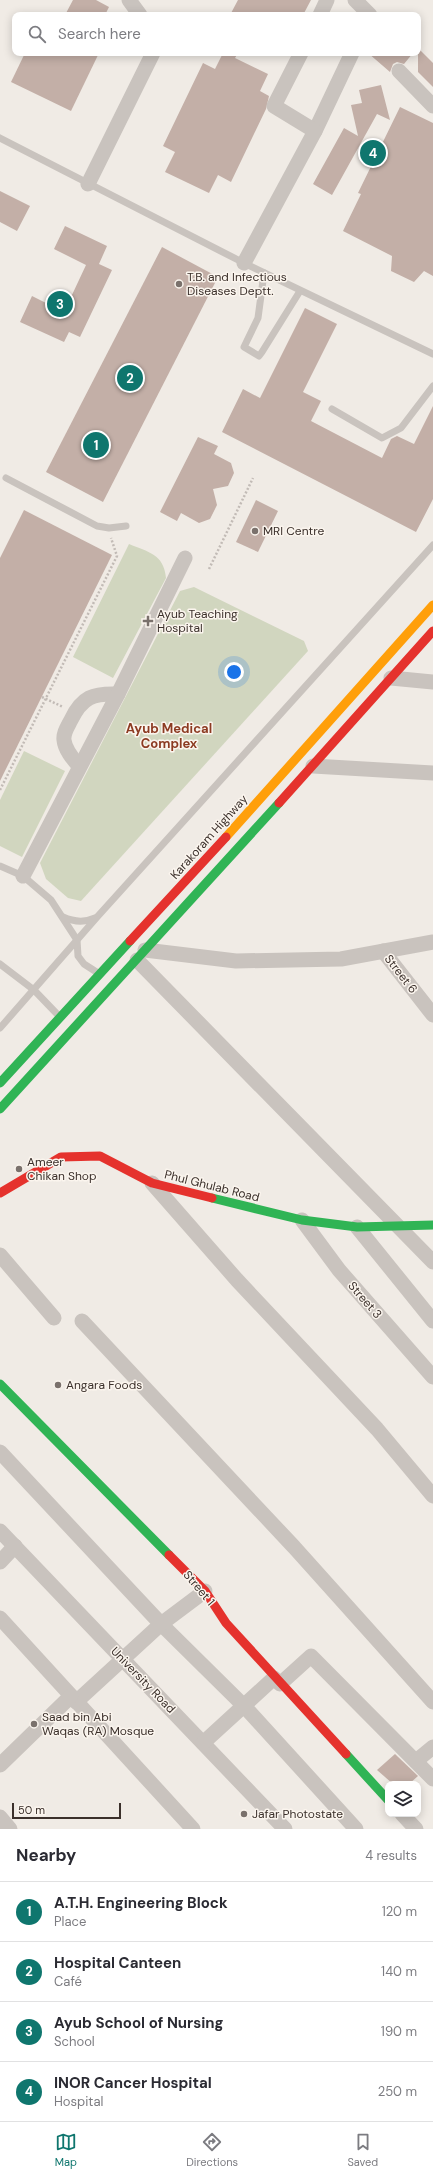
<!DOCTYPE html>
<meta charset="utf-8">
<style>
body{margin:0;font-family:"DM Sans",sans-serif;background:#f2f2f3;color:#2b2b33}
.controls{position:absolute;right:12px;bottom:12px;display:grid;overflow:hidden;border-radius:8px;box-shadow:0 2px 10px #0003}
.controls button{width:36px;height:36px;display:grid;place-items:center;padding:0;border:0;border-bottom:1px solid #e1e1e2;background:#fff;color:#2b2b33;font:20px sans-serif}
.scale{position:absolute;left:12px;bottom:10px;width:109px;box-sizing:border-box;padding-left:4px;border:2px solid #3b302b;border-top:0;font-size:11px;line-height:14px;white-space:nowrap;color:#3b302b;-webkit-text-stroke:3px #fbf5ee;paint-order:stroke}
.you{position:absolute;left:234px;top:672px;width:14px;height:14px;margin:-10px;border:3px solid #fff;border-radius:50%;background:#1a73e8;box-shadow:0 0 0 6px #1a73e833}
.badge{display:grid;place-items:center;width:26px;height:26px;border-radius:50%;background:#0f766e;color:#fff;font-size:13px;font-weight:700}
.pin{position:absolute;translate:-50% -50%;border:2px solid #fff;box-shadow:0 1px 4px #0006}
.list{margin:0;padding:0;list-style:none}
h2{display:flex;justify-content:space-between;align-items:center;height:52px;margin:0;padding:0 16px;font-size:17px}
h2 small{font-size:13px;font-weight:400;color:#7c7c81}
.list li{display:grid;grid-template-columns:26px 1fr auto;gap:12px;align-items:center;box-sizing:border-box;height:60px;padding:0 16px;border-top:1px solid #e1e1e2}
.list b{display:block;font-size:15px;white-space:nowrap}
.list p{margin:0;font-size:13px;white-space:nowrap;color:#7c7c81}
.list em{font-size:13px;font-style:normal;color:#7c7c81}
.icon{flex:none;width:22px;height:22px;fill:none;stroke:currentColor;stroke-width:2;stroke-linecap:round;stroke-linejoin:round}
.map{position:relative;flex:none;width:433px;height:1829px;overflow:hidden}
.search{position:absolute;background:#fff;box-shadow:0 2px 10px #0003;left:12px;right:12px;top:12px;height:44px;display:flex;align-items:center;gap:10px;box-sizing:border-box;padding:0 14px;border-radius:8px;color:#7c7c81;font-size:15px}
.sheet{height:292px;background:#fff}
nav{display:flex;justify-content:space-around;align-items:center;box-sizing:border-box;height:56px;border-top:1px solid #e1e1e2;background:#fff;font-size:11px;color:#7c7c81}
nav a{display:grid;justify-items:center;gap:2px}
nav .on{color:#0f766e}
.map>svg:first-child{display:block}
</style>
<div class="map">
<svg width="433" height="1829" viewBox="0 0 433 1829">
<rect width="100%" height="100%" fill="#f0ebe5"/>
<g fill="#d1d6bf">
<path d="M129,544C148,552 164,554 166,578L113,678L73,657Z"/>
<path d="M194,587L304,641L308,651L81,901L68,898L46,879L40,863L180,591Z"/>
<path d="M24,751L65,771L22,857L0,846V800Z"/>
</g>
<g fill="#c3afa7">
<path d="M73,0H96L109,7L105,15H65Z"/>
<path d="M238,0H311L303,15H230Z"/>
<path d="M418,48L433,63V87L418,72Z"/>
<path d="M25,53H99L71,111L11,82Z"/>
<path d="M223,53H238L235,58L268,74L260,91L269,96L266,109L231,182L218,175L209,193L165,172L175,152L163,146L203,63L215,69Z"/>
<path d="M368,53H413L404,64L397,62L393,64L390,72Z"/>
<path d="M381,85L390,120L377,114L332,195L313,184L344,128L358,136L351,105L362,103L359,90Z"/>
<path d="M400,107L433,123V276L424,271L414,282L391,271L392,256L343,231L361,194L358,193Z"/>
<path d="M0,191L30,206L17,231L0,222Z"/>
<path d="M65,226L107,246L99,264L112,270L80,337L69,332L64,342L20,322L32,296L64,312L86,265L54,249Z"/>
<path d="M162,247L218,277L103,502L46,472Z"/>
<path d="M305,308L337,324L303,392L321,401L311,421L382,458L391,439L397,436L414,444L433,406V499L416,532L222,432L243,389L260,398Z"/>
<path d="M198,437L218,446L214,454L231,463L234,473L228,486L213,489L217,505L210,519L199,523L181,513L177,521L160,512Z"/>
<path d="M256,500L278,511L258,552L236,542Z"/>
<path d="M24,510L112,555L0,781V558Z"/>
<path d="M395,1754L418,1776L409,1784H393L377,1770Z"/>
</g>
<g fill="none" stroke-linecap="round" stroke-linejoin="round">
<g stroke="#c2bbb6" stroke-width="2.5" stroke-dasharray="2 2" stroke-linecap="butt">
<path d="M209,569L253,478"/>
<path d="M42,697L63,707"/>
<path d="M0,790L117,556L111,538"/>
</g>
<g stroke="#c9c3be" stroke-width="7">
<path d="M0,138L244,263L433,354"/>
<path d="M264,273L258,318L244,347L259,356L262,352L300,291"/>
<path d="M332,409L382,438L401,428L433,386"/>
<path d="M6,478L97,526L109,528L126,526"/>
<path d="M0,866L23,876L51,900L77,940L78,956L84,964L98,973"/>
<path d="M63,917C74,922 84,923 95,918"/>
<path d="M0,964L34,990L58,1015"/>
<path d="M0,1028L98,916L433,545"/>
</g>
<g stroke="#c9c3be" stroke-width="15">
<path d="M129,0L140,15"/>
<path d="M355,0L370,15"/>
<path d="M320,15L327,0"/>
<path d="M399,71L433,106"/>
<path d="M315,131L352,53"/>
<path d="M88,184L153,53"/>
<path d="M244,263L315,131L274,106L301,53"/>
<path d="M391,678L433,682"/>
<path d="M79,766C73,759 65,750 64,740C63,733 68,726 71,720C82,697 93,693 118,694"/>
<path d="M313,766L433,773"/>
<path d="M23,876L118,694L185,558"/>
<path d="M145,950L236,961L341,959L433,942"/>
<path d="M383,951L433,1015"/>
<path d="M137,960L433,1262"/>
<path d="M152,1183L237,1280L377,1429L433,1496"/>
<path d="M302,1220L339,1270L433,1377"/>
<path d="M357,1227L433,1321"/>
<path d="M0,1255L54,1318"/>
<path d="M82,1321L294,1547L433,1702"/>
<path d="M0,1452L161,1624L244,1706L356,1829"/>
<path d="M0,1531L285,1829"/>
<path d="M0,1562L15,1546"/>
<path d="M0,1618L193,1829"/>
<path d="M280,1684L311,1656L433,1779"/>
<path d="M76,1702L161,1624L205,1591"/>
<path d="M203,1743L274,1678"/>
<path d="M416,1761L433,1747"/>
<path d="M0,1765L71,1696"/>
<path d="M402,1814L416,1829"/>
<path d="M0,1817L10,1829"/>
</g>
<g stroke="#30b455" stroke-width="9">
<path d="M0,1083L130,941"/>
<path d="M0,1109L279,803"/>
<path d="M212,1198L302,1220L357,1227L433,1225"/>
<path d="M0,1384L169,1555"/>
<path d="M346,1754L388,1800"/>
</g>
<path stroke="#ff9f0a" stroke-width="9" d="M226,837L433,605"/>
<g stroke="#e5322d" stroke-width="9">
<path d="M279,803L433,631"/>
<path d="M130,941L226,837"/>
<path d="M0,1193L61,1157L100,1156L152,1183L212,1198"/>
<path d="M169,1555L205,1591L226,1623L346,1754"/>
</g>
</g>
<g fill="#7a716c" stroke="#fbf5ee" stroke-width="1.5">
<circle cx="179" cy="284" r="4"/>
<circle cx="255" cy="531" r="4"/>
<path d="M146 615h4v4h4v4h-4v4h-4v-4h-4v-4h4z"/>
<circle cx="19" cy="1169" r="4"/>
<circle cx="58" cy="1385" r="4"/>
<circle cx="34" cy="1724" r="4"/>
<circle cx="244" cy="1814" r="4"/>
</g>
<g text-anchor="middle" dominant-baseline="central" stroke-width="3" stroke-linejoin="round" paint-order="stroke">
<g font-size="12" fill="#3b302b" stroke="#fbf5ee" text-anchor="start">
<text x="187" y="277">T.B. and Infectious<tspan x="187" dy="14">Diseases Deptt.</tspan></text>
<text x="263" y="531">MRI Centre</text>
<text x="157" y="614">Ayub Teaching<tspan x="157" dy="14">Hospital</tspan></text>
<text x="27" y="1162">Ameer<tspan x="27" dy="14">Chikan Shop</tspan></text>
<text x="66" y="1385">Angara Foods</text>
<text x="42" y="1717">Saad bin Abi<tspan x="42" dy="14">Waqas (RA) Mosque</tspan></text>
<text x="252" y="1814">Jafar Photostate</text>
</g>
<g font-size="12" fill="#3b302b" stroke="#fbf5ee">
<text transform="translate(209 837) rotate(-48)">Karakoram Highway</text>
<text transform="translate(401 974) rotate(52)">Street 6</text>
<text transform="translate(212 1186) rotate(14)">Phul Ghulab Road</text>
<text transform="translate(365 1300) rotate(49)">Street 3</text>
<text transform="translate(199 1588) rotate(50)">Street 1</text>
<text transform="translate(143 1680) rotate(46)">University Road</text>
</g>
<g font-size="13" font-weight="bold" fill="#8c3b22" stroke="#fbf5ee">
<text x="169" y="728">Ayub Medical<tspan x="169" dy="15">Complex</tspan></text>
</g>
</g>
</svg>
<div class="controls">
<button><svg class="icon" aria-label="layers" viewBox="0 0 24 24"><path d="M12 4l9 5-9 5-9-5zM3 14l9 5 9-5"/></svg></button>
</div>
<div class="scale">50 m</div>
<div class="you"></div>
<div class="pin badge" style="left:96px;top:445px">1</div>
<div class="pin badge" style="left:130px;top:378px">2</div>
<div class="pin badge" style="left:60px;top:304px">3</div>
<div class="pin badge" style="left:373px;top:153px">4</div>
<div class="search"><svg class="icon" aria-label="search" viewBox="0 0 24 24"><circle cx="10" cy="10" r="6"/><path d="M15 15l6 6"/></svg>Search here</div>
</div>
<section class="sheet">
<h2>Nearby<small>4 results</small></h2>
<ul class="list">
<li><span class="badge">1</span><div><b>A.T.H. Engineering Block</b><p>Place</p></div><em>120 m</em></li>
<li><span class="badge">2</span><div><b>Hospital Canteen</b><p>Café</p></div><em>140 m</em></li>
<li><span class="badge">3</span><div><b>Ayub School of Nursing</b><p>School</p></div><em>190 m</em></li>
<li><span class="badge">4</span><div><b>INOR Cancer Hospital</b><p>Hospital</p></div><em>250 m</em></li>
</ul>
</section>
<nav>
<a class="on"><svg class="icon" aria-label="map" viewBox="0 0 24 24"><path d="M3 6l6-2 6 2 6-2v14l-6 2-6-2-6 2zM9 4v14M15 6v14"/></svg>Map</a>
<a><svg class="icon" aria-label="directions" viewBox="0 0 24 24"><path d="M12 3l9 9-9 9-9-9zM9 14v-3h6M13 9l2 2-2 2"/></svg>Directions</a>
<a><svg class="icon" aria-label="saved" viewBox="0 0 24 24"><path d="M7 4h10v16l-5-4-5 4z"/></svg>Saved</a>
</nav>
